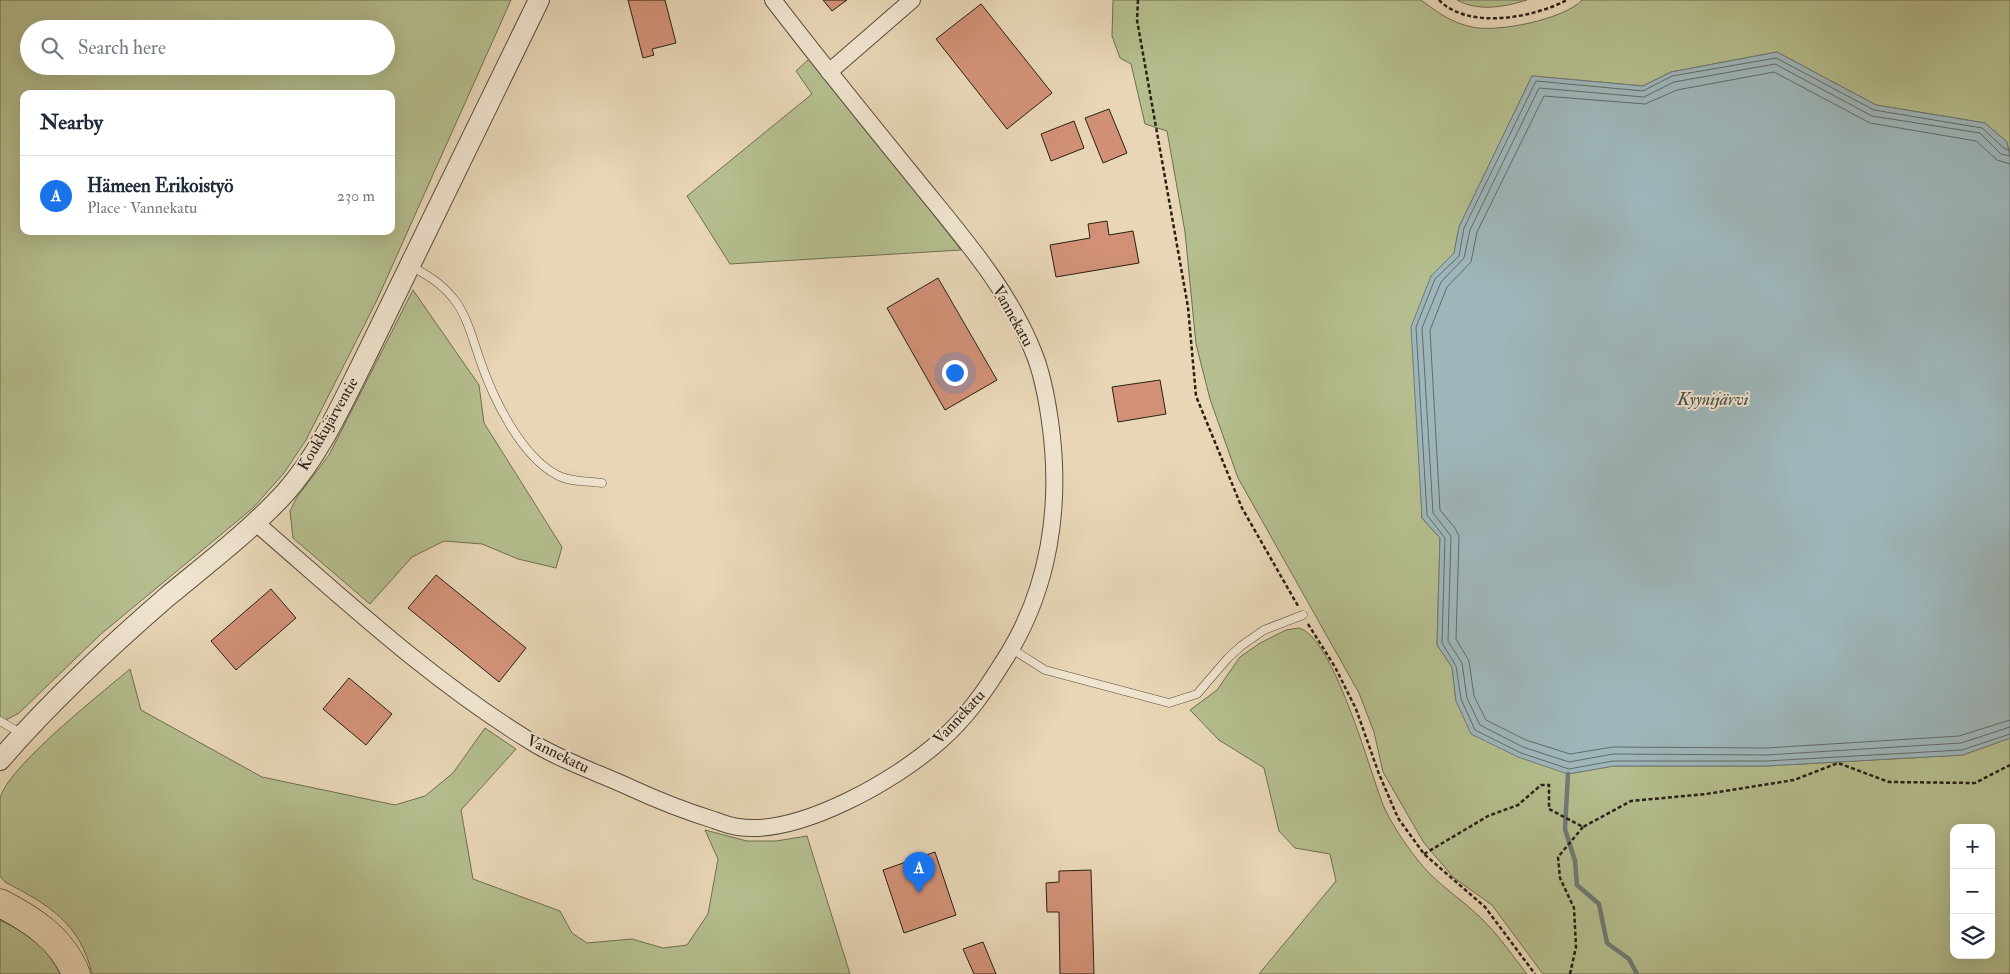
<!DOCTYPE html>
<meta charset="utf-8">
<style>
body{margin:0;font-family:"IM FELL Double Pica",serif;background:#f2f2f3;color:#1f2937}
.controls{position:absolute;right:15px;bottom:15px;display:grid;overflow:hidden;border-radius:10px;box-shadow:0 5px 20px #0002}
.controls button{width:45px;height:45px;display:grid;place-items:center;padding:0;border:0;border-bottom:1px solid #e0e1e3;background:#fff;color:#1f2937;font:25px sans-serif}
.you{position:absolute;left:954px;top:372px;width:18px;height:18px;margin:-12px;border:4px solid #fff;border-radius:50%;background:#1a73e8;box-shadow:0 0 0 8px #1a73e833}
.badge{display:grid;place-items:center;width:32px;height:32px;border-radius:50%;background:#1a73e8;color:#fff;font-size:16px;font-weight:700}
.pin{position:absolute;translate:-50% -41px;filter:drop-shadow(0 1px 2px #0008)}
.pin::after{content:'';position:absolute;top:26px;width:18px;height:15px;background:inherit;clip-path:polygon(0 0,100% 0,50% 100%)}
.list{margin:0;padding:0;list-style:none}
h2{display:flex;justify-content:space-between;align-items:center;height:65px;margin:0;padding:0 20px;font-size:21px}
h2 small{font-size:16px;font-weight:400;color:#747a83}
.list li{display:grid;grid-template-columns:32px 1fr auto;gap:15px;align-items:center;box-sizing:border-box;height:80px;padding:0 20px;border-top:1px solid #e0e1e3}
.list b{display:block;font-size:19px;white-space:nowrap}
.list p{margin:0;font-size:16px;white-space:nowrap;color:#747a83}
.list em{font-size:16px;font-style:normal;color:#747a83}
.icon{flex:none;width:28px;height:28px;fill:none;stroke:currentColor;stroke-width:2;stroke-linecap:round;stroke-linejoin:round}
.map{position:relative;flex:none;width:2010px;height:974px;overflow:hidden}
.search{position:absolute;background:#fff;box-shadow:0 5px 20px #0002;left:20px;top:20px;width:375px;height:55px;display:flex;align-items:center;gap:12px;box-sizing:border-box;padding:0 18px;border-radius:28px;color:#747a83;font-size:19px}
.panel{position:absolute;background:#fff;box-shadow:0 5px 20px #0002;left:20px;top:90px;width:375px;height:145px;border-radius:10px}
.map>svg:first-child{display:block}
</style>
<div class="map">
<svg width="2010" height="974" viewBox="0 0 2010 974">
<rect width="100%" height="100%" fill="#e8d6b6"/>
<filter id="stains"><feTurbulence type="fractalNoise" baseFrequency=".004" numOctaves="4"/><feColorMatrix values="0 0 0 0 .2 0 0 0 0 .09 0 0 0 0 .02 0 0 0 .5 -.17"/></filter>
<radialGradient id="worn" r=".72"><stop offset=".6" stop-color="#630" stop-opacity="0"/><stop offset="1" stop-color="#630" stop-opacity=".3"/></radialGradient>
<g fill="#b5be8e" stroke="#6e6f52" fill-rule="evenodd">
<path d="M0,0H511L377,300L306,440L284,473L253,508L101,634L19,713L0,723ZM29,29H386V66H29ZM24,94H391V231H24Z"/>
<path d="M1113,0H1421C1437,12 1452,23 1472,27C1497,33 1565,19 1582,0H2010V158L2007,142L1985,123L1876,105L1777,52L1671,72L1643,86L1532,76L1459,227L1454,253L1431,276L1420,455L1422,518L1440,538L1437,645L1452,667L1456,701L1568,774L1613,766H1766L1963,755L2010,738V974H1543L1492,905L1454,878L1424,843L1383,772L1374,732L1359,693L1238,478L1210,399L1196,344L1185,232L1167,131L1145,124L1131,64L1120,58L1112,36ZM1954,828H1991V955H1954Z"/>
<path d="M1457,0H1527C1504,7 1479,12 1457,0Z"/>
<path d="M810,58L961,250L730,264L687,196L812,94L796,71Z"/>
<path d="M413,290L479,385L484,423L562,547L556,568L518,559L482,544L444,541L412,557L370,604L293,538L290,511L297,497L329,455Z"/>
<path d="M1299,628C1333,637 1369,768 1382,802C1389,822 1415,859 1430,874C1445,889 1463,901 1479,916C1497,933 1512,955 1527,974H1259L1336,881L1330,854L1295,848L1279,831L1264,768L1219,740L1190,710L1217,690L1240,657L1260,643L1286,630Z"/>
<path d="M130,669L141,710L262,777L395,805L425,796L453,773L485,728L516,749L461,810L473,879L560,911L572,933L587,943L632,939L663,948L687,945L708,914L718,859L705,830L747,841H776L807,836L850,974H92C80,923 49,905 5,882L0,876C0,852 0,822 0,799C5,769 104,691 130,669Z"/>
<path d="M0,920C29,934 45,944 60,974H0Z"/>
</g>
<path fill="#9eb6ba" stroke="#6f7a78" d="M1777,52L1876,105L1985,123L2007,142L2010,158V738L1963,755L1766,766H1614L1568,774L1518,757L1471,734L1456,701L1452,667L1437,645L1440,538L1422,518L1411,327L1431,276L1454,253L1459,227L1532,76L1643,86L1671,72Z"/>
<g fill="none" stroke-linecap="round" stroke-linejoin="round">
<g stroke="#636b68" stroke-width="1">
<path d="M2010,150L2005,149L1982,128L1874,110L1776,58L1672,76L1643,91L1536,81L1464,228L1459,256L1435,279L1416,327L1427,515L1445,538L1442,643L1456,666L1461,699L1475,730L1521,753L1569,769L1613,761H1766L1962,750L2010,734"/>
<path d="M2010,156L2001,154L1980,133L1872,116L1775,64L1674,82L1644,97L1539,88L1470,230L1464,258L1441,282L1422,328L1433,513L1451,536L1448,641L1462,663L1467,698L1480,725L1523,747L1569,762L1613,754L1766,755L1961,743L2010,727"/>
<path d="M2010,164L1997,160L1976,141L1870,123L1774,72L1677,90L1645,104L1544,96L1477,232L1471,262L1447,287L1430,330L1440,510L1455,528L1459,536L1456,639L1469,661L1474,696L1486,720L1526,740L1570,754L1613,747L1766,748L1959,736L2010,720"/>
</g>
<path stroke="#6f7a78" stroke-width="4.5" d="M1568,774L1565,829L1575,861L1577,885L1599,904L1607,943L1629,959L1637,974"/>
</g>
<g fill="#d29177" stroke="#282016">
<path d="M628,0H665L676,43L652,49L654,55L643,58Z"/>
<path d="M823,0H847L832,11Z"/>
<path d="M981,4L1052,93L1007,129L936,39Z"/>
<path d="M1109,109L1127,153L1103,163L1085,118Z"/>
<path d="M1074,121L1084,148L1051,161L1041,134Z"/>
<path d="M1107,221L1109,235L1133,231L1139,263L1056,277L1050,245L1090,238L1088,224Z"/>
<path d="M938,278L997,380L945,410L887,308Z"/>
<path d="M1160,380L1166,414L1118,422L1112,387Z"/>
<path d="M436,575L526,648L499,682L408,608Z"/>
<path d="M271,589L296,618L236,670L211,641Z"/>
<path d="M349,678L392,714L366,745L323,709Z"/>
<path d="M935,852L956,915L904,933L883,870Z"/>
<path d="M1091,870L1094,974H1060L1059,912H1047L1046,883L1059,882V871Z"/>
<path d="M983,942L996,974H974L963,949Z"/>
</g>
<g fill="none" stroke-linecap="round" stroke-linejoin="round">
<defs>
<g id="service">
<path d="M411,266C427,275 441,283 453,298C467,315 473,340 480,360C493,398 520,455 557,475C569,482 588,481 602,483"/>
<path d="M1012,649L1045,670L1169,703L1197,694L1228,658L1241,646L1264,630L1303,615"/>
<path d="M0,721L22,734"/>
</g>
<g id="minor">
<path d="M829,72L912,0"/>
<path d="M256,523C344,599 430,680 530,741C560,760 596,772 629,787C657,800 685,811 714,820C722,823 730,826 738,827C799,836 897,780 941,740C967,717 985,691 1003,662C1050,590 1062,505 1050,421C1047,400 1043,377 1035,356C1009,288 959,233 914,177C866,118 819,60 773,0"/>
</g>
<path id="tertiary" d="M0,760C51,701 109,647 168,596C208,563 250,531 285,493C318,456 339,410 361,366L539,0"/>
<path id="trunk" d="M0,903C33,920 62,939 76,974"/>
</defs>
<use href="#service" stroke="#584e3e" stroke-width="9"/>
<use href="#minor" stroke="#584e3e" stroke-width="18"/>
<use href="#tertiary" stroke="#584e3e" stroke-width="22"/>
<use href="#trunk" stroke="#282016" stroke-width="29"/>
<g stroke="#282016" stroke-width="2.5" stroke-dasharray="4 2.5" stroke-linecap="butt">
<path d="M1138,0L1137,20L1188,307L1196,396L1242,508L1298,606"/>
<path d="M1439,0C1468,30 1533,18 1567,0"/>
<path d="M1308,624L1335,667L1356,709L1379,774L1398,818L1424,854L1485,907L1535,974"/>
<path d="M1424,854L1488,816L1518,805L1541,785H1549V809L1583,827L1631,801L1706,794L1794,780L1838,763L1889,782L1975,783L2010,765"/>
<path d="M1570,974L1576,947L1574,908L1560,878L1558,857L1583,827"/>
</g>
<use href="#service" stroke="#f0e4d0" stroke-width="8"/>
<use href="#minor" stroke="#f0e4d0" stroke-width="16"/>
<use href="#tertiary" stroke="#f0e4d0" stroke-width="20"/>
<use href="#trunk" stroke="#e8d6b6" stroke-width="28"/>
</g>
<g text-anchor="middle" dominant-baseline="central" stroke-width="4" stroke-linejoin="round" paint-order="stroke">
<g font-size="16" fill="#282016" stroke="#f0e4d0">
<text transform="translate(1013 316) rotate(61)">Vannekatu</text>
<text transform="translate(328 424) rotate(-60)">Koukkujärventie</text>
<text transform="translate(959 717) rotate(-47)">Vannekatu</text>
<text transform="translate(558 754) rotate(26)">Vannekatu</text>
</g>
<g font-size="18" font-style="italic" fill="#4b4d47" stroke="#f0e4d0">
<text x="1713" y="399">Kyynijärvi</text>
</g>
</g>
<rect width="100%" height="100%" filter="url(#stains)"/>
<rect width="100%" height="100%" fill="url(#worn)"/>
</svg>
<div class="controls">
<button>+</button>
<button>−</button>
<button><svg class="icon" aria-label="layers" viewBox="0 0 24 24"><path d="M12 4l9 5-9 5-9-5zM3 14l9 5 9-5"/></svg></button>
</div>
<div class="you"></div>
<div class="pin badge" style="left:919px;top:893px">A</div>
<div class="search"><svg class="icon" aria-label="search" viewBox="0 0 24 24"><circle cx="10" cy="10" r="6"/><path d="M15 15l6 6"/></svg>Search here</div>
<section class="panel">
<h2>Nearby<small></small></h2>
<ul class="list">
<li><span class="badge">A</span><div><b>Hämeen Erikoistyö</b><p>Place · Vannekatu</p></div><em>230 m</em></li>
</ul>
</section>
</div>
